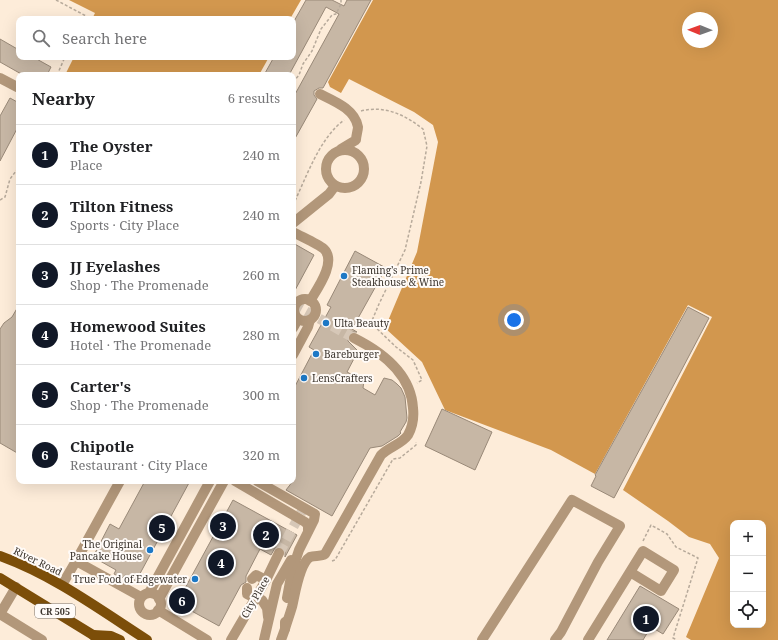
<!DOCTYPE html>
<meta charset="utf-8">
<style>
body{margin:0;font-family:"Noto Serif",serif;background:#f2f2f2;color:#202124}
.controls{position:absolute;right:12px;bottom:12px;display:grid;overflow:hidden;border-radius:8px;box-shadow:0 4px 16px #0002}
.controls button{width:36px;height:36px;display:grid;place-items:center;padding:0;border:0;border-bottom:1px solid #e0e0e0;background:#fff;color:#202124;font:20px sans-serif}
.compass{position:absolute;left:682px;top:12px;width:36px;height:36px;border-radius:50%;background:#fff;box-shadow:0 4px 16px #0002;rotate:271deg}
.you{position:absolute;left:514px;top:320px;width:14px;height:14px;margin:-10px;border:3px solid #fff;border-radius:50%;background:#1a73e8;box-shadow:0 0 0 6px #1a73e833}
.badge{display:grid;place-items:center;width:26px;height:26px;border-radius:50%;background:#111827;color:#fff;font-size:13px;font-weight:700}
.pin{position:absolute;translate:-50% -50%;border:2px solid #fff;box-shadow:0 1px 4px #0006}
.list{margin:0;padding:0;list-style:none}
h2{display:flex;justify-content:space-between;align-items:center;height:52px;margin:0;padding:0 16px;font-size:17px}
h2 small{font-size:13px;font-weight:400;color:#757577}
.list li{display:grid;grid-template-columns:26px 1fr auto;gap:12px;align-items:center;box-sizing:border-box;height:60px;padding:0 16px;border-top:1px solid #e0e0e0}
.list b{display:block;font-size:15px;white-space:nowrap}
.list p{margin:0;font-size:13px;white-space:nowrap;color:#757577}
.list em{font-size:13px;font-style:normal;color:#757577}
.icon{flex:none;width:22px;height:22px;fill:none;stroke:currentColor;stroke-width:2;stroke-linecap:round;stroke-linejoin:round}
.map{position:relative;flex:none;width:778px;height:640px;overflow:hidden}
.search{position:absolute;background:#fff;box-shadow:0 4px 16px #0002;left:16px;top:16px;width:280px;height:44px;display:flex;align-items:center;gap:10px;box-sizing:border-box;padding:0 14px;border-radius:8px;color:#757577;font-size:15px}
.panel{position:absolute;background:#fff;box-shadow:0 4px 16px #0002;left:16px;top:72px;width:280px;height:412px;border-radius:8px}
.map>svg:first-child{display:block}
</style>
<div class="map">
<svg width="778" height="640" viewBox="0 0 778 640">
<rect width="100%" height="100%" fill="#fdecd9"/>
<g fill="#d2974e" fill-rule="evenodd">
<path d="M69,0H301L290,19H92L95,13Z"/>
<path d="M373,0H778V640H691L686,637L719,558L710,544L689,537L668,521L623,490L712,317L688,305L595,474L551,450L445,410L422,362L385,328L417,252L438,142L433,125L414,112L349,79L341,93L330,87L328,82ZM688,18H712V42H688ZM733,523H763V625H733Z"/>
<path d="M74,57H269L259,75H65Z"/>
</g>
<g fill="#c7b7a5" stroke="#998978">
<path d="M306,0H332L344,6L347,0H371L323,88H319L314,91V95L317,99L293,142V98L339,14L326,7L289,75H264L274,57H293V23Z"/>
<path d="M0,39L19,50V57H33L51,67L47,75H23L0,62Z"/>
<path d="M10,98L19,103V125L0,161V116Z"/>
<path d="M293,243L314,255L293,294Z"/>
<path d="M355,251L386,268L352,329L357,332H351L348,335V341L358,351L347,372L364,381L363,388L375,395L384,378L392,380L397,384L401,388L405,397L407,418L406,422L400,432L401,433L398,436L382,446L370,448L332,516L286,490L293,481V390L314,350L309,347L331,307L327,305Z"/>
<path d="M19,305V454L0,443V329L4,323L12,317Z"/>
<path d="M688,307L709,318L614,498L591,486L596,476L595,475Z"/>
<path d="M442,409L492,432L475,470L425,446Z"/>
<path d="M145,481H190L136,581L125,575L122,578L114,574L116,570L93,557L110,524L119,529Z"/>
<path d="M233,500L297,535L285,557V552L281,547L275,548L271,555L260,549L246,576V582L241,585L219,626L177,603Z"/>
<path d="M640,586L679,609L663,634L653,628L652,631L649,630L643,640H607Z"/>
</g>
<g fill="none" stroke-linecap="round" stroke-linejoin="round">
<g stroke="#d6c7b7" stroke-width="10" stroke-dasharray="10 5" stroke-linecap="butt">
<path d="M293,304L354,338"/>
<path d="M279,553L307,502"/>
</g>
<g stroke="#b7aa9b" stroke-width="1.5" stroke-dasharray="3 2" stroke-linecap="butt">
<path d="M56,0L86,16L84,19"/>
<path d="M57,75L65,57"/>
<path d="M293,82L299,75L303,64L312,51L321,29L332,15L336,14L341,4V0"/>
<path d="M361,111C385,105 405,115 423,129L427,146L421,182L405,250L379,304L371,323L396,347L413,360L422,380L417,383"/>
<path d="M0,200L5,197L10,179L19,167"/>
<path d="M293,205C307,176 319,139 344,120"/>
<path d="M643,541L651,525L667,534L676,547L698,558L673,638L677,640"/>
<path d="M332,561L335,560L393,459L400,458L416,445V442"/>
</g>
<g stroke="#b2977a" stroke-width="10">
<path d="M0,78L19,88"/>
<path d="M320,94C334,101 355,109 358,127C358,130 356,136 356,140L341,149"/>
<circle cx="345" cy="169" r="19"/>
<path d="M293,223L329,194L335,186"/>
<path d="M293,232C300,236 318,244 324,249C337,262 317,289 310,301"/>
<circle cx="305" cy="310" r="11"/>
<path d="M293,328L298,319"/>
<path d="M293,355L308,327L310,320"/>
<path d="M235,481L305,522L308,525V531"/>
<path d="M257,481L315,514L314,520L299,550L292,571L287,598"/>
<path d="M76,561L141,597"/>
<path d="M252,579L256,575L266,580"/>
<path d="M62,585L76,561L120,481"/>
<path d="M247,588V594L255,598L262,600L267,608L268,617"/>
<path d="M149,593L210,481"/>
<circle cx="150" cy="604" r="11"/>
<path d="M159,599L224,481"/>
<path d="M158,610L207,640"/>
<path d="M0,614L42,640"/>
<path d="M0,614L16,587"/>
<path d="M285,629C287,622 290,614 292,607C295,595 299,564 310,557C315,555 321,557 325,554L381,455C389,447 402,444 408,435C413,426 414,417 413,408C411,374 382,352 354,338"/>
<path d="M231,640L266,580L279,553"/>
<path d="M264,640L277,584L291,560"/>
<path d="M281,640L285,629V622"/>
<path d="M482,640L572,500L620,526L598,562L561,632L555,640"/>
<path d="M588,640L643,551L674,570L661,591L630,572"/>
</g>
<g stroke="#7c4e09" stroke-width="10">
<path d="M0,556C53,575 99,609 147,640"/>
<path d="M0,578L93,635L98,640"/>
<path d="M93,635L111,636L120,640"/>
</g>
</g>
<g fill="#1d78c5" stroke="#fffbf8" stroke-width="1.5">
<circle cx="344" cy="276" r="4"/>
<circle cx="326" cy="323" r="4"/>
<circle cx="316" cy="354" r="4"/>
<circle cx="304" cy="378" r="4"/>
<circle cx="150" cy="550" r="4"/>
<circle cx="195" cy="579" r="4"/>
</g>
<g text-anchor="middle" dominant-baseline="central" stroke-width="4" stroke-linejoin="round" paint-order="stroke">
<rect fill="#fffbf8" stroke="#76706a" stroke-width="1" x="35" y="604" width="40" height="14" rx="3"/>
<g font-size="9" font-weight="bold" fill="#3b342d">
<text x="55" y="611">CR 505</text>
</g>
<g font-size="10" fill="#3b342d" stroke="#fffbf8" text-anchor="start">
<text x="352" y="270">Flaming’s Prime<tspan x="352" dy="12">Steakhouse &amp; Wine</tspan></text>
<text x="334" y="323">Ulta Beauty</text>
<text x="324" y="354">Bareburger</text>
<text x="312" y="378">LensCrafters</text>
<text x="142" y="544" text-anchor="end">The Original<tspan x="142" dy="12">Pancake House</tspan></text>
<text x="187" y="579" text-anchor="end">True Food of Edgewater</text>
</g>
<g font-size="10" fill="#3b342d" stroke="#fffbf8">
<text transform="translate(38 561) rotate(26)">River Road</text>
<text transform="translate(255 597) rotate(-60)">City Place</text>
</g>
</g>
</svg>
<div class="controls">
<button>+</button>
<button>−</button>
<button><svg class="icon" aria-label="locate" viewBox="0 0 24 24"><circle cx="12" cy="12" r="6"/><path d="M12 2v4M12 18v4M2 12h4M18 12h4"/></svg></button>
</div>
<svg class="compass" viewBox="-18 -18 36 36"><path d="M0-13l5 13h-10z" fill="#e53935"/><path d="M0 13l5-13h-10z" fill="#757577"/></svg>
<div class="you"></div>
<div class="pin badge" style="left:646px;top:619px">1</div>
<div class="pin badge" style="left:266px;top:535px">2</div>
<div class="pin badge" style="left:223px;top:526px">3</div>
<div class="pin badge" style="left:221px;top:563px">4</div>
<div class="pin badge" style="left:162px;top:528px">5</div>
<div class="pin badge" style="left:182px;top:601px">6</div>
<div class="search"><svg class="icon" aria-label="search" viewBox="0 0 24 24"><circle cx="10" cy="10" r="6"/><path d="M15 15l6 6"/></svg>Search here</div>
<section class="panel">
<h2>Nearby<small>6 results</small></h2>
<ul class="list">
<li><span class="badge">1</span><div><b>The Oyster</b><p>Place</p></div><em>240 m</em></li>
<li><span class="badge">2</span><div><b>Tilton Fitness</b><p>Sports · City Place</p></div><em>240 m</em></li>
<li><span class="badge">3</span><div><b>JJ Eyelashes</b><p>Shop · The Promenade</p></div><em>260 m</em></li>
<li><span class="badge">4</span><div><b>Homewood Suites</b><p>Hotel · The Promenade</p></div><em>280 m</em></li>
<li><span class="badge">5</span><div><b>Carter's</b><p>Shop · The Promenade</p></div><em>300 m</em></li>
<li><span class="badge">6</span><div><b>Chipotle</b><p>Restaurant · City Place</p></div><em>320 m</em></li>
</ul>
</section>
</div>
